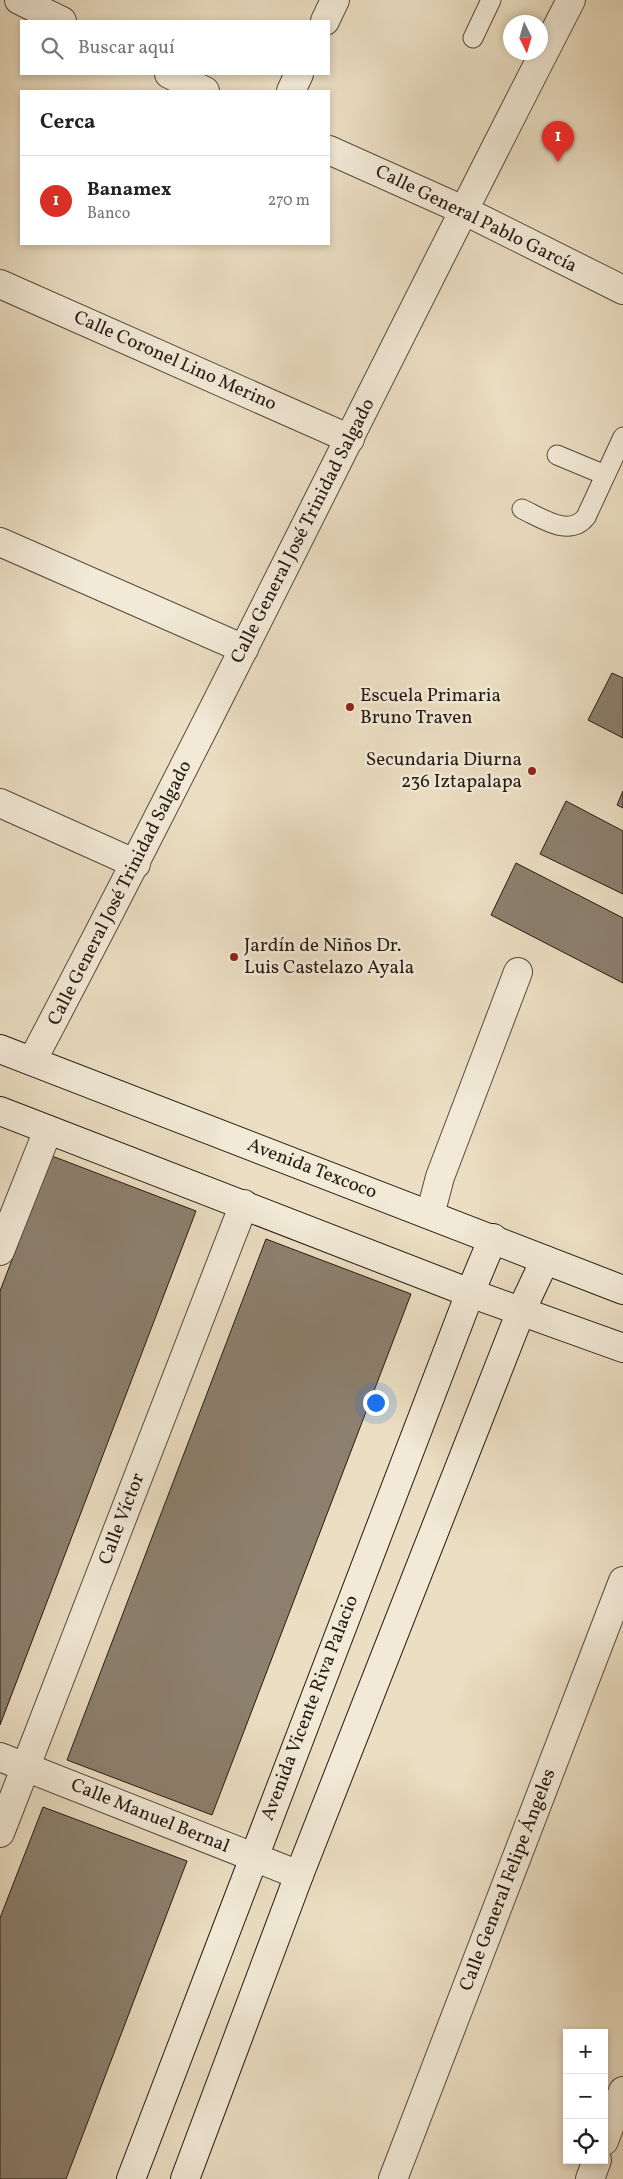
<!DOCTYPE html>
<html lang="es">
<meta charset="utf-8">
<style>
body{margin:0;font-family:Vollkorn,serif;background:#f2f2f2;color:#222}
.controls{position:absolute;right:15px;bottom:15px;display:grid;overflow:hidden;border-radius:0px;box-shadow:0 2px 8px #0003}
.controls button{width:45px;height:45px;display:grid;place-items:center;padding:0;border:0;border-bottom:1px solid #e0e0e0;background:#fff;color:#222;font:25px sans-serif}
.compass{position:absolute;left:503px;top:15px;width:45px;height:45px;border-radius:50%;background:#fff;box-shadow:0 2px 8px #0003;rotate:175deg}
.you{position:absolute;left:375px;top:1402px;width:18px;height:18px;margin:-12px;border:4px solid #fff;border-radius:50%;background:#1a73e8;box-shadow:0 0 0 8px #1a73e833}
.badge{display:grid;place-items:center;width:32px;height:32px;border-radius:50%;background:#d93025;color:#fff;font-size:16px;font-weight:700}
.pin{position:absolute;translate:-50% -41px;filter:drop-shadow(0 1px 2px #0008)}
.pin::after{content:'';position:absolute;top:26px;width:18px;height:15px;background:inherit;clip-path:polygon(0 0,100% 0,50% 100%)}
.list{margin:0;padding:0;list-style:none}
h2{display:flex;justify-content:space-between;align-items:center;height:65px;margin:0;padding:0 20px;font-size:21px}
h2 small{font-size:16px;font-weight:400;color:#767676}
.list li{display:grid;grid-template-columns:32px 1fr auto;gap:15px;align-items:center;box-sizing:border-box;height:90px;padding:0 20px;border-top:1px solid #e0e0e0}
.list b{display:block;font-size:19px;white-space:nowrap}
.list p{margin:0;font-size:16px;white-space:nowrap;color:#767676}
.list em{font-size:16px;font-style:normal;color:#767676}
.icon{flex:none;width:28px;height:28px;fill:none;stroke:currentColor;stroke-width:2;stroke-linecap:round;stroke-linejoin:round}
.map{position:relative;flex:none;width:623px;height:2179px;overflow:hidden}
.search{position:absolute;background:#fff;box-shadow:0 2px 8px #0003;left:20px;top:20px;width:310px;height:55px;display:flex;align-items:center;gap:12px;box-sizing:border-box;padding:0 18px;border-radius:0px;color:#767676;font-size:19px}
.panel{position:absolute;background:#fff;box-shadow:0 2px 8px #0003;left:20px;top:90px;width:310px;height:155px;border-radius:0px}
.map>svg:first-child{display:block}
</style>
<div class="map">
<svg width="623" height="2179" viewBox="0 0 623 2179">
<rect width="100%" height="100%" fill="#ebdec2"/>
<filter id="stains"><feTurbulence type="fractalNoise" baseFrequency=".004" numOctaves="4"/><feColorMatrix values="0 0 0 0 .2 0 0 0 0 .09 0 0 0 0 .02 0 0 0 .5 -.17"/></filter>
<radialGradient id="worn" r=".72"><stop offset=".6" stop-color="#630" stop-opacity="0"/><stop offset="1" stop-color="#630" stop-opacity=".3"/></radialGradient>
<g fill="#8c806e" stroke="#251a14">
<path d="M612,673L623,678V738L588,720Z"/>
<path d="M623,791V808L617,805Z"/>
<path d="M566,801L623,831V894L540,854Z"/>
<path d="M516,863L623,918V983L491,915Z"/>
<path d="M52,1156L196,1211L0,1725V1291Z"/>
<path d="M266,1239L411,1294L212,1815L67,1760Z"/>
<path d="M43,1807L187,1861L66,2179H0V1918Z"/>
</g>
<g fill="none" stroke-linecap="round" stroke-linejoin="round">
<defs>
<g id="lane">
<path d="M473,38L491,0"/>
<path d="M557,455L605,475"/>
<path d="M522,509C542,518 569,538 586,517L623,437"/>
</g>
<g id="street">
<path d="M19,0L62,21"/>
<path d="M325,21L335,0"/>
<path d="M169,74L205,91"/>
<path d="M291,91L299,74"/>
<path d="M329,150L463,210L623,290"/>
<path d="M0,284L350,439"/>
<path d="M0,542L244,649"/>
<path d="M0,803L136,864"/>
<path d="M32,1061C217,710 389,353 571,0"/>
<path d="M430,1215L440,1177L518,972"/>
<path d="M0,1251L48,1130"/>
<path d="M0,1757L299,1875"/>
<path d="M0,1833L244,1204"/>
<path d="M604,2141L623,2091"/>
<path d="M393,2179L623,1581"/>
<path d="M590,2179L597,2160"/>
</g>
<g id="secondary">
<path d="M0,1049L623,1290"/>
<path d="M0,1111L470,1293L623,1348"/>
<path d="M131,2179L470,1293L493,1238"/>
<path d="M185,2179L299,1875L521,1311L545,1260"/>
</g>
</defs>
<use href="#lane" stroke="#564b40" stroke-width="21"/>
<use href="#street" stroke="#564b40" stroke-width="30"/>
<use href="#secondary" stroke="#251a14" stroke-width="30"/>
<use href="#lane" stroke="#f2ead7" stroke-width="19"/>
<use href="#street" stroke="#f2ead7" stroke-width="28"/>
<use href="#secondary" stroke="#f2ead7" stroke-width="28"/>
</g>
<g fill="#8f2418" stroke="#f2ead7" stroke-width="2">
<circle cx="350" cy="707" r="5"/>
<circle cx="532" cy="771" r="5"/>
<circle cx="234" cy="957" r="5"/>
</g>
<g text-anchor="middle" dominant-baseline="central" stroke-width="5" stroke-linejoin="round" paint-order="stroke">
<g font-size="19" fill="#251a14" stroke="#f2ead7">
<text transform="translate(476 219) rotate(26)">Calle General Pablo García</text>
<text transform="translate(175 361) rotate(24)">Calle Coronel Lino Merino</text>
<text transform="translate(303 531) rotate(-63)">Calle General José Trinidad Salgado</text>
<text transform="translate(120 893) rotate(-63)">Calle General José Trinidad Salgado</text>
<text transform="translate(312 1169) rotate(21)">Avenida Texcoco</text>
<text transform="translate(122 1519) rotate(-69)">Calle Víctor</text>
<text transform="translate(310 1708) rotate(-69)">Avenida Vicente Riva Palacio</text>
<text transform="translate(150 1816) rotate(22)">Calle Manuel Bernal</text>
<text transform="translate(508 1880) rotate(-69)">Calle General Felipe Ángeles</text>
</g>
<g font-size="19" fill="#251a14" stroke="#f2ead7" text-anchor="start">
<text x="360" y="696">Escuela Primaria<tspan x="360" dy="22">Bruno Traven</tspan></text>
<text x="522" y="760" text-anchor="end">Secundaria Diurna<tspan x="522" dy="22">236 Iztapalapa</tspan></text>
<text x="244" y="946">Jardín de Niños Dr.<tspan x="244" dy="22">Luis Castelazo Ayala</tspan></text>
</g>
</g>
<rect width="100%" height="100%" filter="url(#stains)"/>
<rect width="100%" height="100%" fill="url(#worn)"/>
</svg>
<div class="controls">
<button>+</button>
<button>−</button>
<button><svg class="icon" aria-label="locate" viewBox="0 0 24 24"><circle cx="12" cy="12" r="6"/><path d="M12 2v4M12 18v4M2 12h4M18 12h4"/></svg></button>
</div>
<svg class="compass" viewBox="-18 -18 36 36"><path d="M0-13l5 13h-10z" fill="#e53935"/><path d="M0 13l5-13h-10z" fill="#767676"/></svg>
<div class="you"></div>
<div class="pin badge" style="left:558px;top:162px">1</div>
<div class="search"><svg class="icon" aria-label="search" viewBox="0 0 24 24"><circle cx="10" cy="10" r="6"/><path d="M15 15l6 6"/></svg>Buscar aquí</div>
<section class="panel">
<h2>Cerca<small></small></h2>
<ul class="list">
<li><span class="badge">1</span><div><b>Banamex</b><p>Banco</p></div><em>270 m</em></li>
</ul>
</section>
</div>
